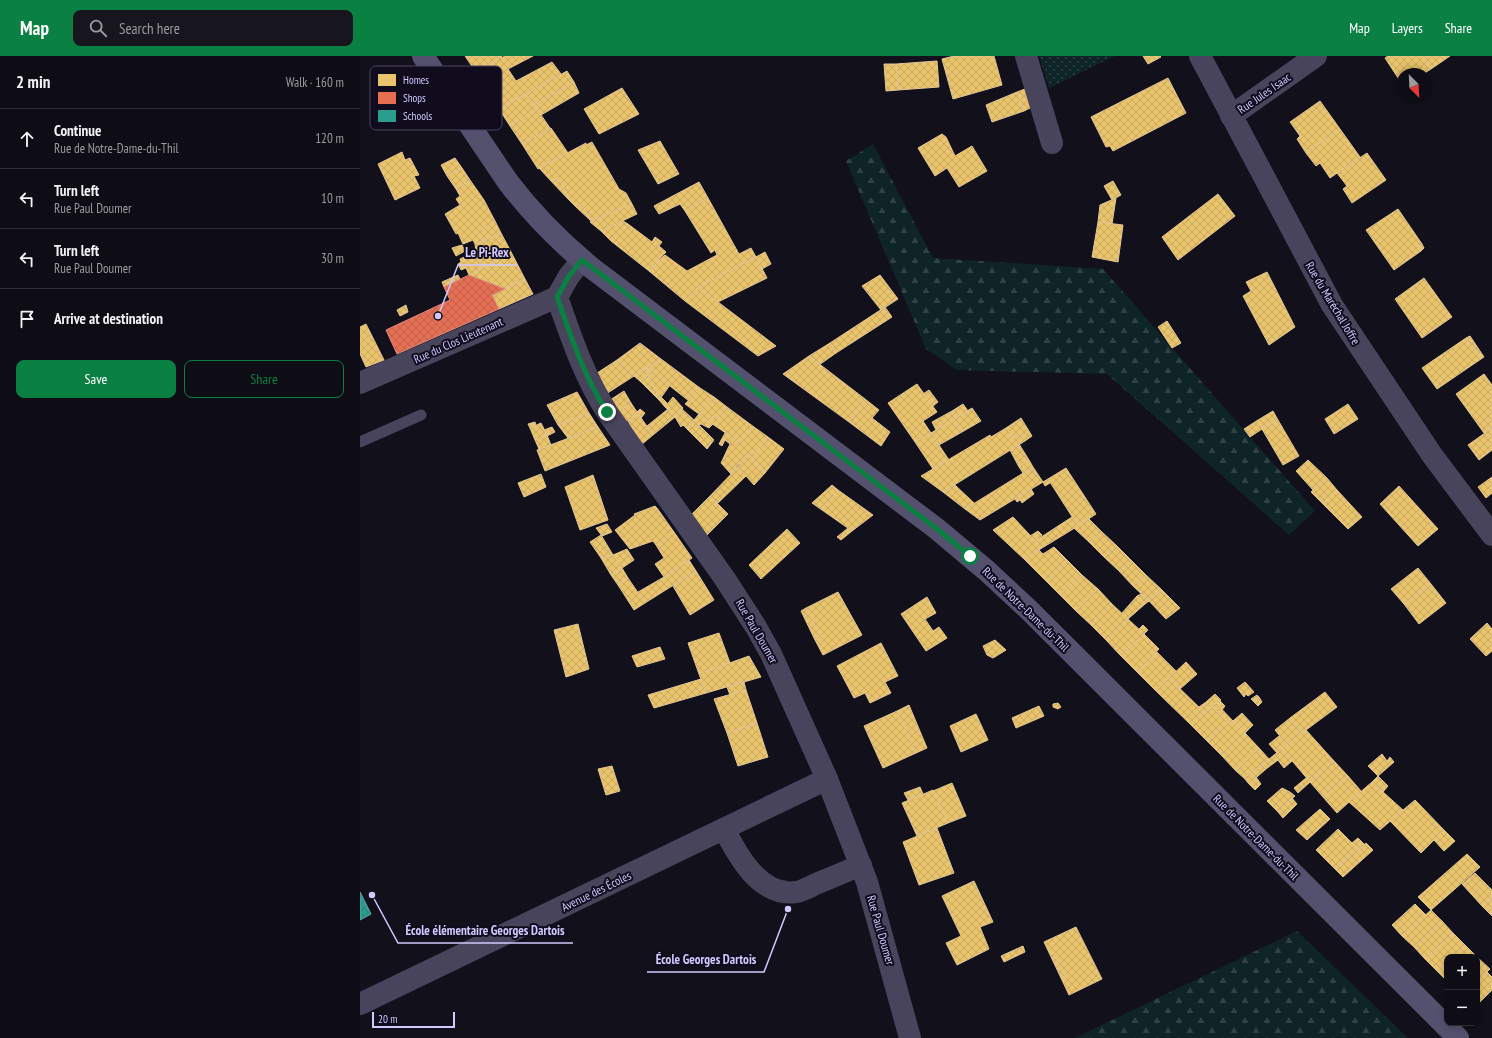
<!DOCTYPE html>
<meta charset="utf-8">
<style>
body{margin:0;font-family:"PT Sans Narrow",sans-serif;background:#17151d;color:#f1f3f6}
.controls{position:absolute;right:12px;bottom:12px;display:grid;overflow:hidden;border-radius:8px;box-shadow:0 2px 6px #0003}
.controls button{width:36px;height:36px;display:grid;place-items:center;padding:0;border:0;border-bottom:1px solid #2e2c34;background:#0e0c14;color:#f1f3f6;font:20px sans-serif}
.compass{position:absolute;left:1036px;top:12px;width:36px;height:36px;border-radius:50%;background:#0e0c14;box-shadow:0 2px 6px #0003;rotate:156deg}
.scale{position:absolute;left:12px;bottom:10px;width:83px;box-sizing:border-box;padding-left:4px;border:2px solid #d2c9ff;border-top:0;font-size:11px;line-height:14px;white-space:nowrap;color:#d2c9ff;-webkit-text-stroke:3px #100c1e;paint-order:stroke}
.stop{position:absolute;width:12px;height:12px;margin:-9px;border:3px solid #0b8043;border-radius:50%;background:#fff}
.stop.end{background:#0b8043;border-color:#fff;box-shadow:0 1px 4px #0008}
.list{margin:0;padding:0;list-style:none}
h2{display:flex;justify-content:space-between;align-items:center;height:52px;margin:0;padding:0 16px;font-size:17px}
h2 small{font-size:13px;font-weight:400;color:#9b9ba0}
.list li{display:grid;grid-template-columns:26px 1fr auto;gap:12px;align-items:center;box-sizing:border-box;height:60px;padding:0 16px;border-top:1px solid #2e2c34}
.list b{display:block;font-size:15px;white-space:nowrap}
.list p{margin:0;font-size:13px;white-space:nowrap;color:#9b9ba0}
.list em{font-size:13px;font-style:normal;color:#9b9ba0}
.actions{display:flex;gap:8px;padding:12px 16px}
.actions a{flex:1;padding:9px 0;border:1px solid #0b8043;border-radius:8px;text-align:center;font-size:14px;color:#0b8043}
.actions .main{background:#0b8043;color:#fff}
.icon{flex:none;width:22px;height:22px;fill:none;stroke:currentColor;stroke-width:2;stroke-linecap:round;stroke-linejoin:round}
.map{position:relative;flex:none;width:1132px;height:982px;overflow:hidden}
header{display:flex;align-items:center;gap:24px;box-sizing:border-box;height:56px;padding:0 20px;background:#0b8043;color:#fff}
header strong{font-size:19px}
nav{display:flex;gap:22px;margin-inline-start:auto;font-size:14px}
.search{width:280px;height:36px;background:#17151d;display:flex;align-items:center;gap:10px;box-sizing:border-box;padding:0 14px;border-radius:8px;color:#9b9ba0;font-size:15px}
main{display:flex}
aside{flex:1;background:#0e0c14}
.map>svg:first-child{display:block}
</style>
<header>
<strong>Map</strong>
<div class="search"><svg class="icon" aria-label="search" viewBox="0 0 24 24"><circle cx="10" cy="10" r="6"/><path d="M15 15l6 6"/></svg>Search here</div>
<nav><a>Map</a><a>Layers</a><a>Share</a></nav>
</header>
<main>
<aside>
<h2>2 min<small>Walk · 160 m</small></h2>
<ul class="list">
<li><svg class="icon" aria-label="ahead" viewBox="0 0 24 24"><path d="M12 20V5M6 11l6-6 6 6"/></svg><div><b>Continue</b><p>Rue de Notre-Dame-du-Thil</p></div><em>120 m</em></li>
<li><svg class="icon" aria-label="left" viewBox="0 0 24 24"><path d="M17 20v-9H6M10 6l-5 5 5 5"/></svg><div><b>Turn left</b><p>Rue Paul Doumer</p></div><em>10 m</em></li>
<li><svg class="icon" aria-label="left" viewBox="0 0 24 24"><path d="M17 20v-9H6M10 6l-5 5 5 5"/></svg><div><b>Turn left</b><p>Rue Paul Doumer</p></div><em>30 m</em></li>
<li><svg class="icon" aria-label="arrive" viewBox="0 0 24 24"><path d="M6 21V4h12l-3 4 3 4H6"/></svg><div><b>Arrive at destination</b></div></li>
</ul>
<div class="actions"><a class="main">Save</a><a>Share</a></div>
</aside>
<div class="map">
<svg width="1132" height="982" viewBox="0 0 1132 982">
<defs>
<pattern id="green-dots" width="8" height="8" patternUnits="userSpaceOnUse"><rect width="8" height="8" fill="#0f2426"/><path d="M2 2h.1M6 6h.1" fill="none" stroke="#314247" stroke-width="1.8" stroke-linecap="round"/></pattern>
<pattern id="forest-firs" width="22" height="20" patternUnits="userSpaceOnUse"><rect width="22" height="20" fill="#0f2426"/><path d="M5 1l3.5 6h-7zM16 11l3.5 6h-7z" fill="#314247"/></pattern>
<pattern id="homes-cross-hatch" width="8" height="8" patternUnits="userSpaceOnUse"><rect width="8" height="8" fill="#e9c46a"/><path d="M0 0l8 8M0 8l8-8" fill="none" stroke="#c7a964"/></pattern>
<pattern id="shops-cross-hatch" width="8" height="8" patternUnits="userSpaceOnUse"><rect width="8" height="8" fill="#e76f51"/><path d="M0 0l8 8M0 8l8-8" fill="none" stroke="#bd6250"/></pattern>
<pattern id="schools-cross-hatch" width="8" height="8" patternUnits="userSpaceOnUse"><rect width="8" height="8" fill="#2a9d8f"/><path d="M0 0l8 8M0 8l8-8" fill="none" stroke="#30807b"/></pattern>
</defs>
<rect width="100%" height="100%" fill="#12101a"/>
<path fill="url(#green-dots)" d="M679,0H755L689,32Z"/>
<g fill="url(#forest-firs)">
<path d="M513,88L573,202L743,213L955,455L929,479L747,318L597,314L566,293L486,105Z"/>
<path d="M937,875L1048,982H715Z"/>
</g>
<g fill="url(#homes-cross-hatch)" stroke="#e2c697">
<path d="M105,0H141L142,1L115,15Z"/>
<path d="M145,0H173L148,13L156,25L192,6L201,18L139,53L115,15Z"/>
<path d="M594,0H634L642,29L593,43L582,3Z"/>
<path d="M783,0H800L801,1L788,8Z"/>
<path d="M1028,0H1062L1071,13L1063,18H1042V28L1025,2Z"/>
<path d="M1062,0H1090L1071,13Z"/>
<path d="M577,5L579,31L538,34L536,8Z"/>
<path d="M524,8H536L538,34L526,35Z"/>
<path d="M207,15L214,26L174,49L166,38Z"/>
<path d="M808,22L826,57L753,95L750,90L746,91L731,61Z"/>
<path d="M214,26L219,37L181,59L174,49Z"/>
<path d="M262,32L279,58L239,78L224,53Z"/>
<path d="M665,33L670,52L664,55L657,36Z"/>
<path d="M657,36L664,55L632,66L626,49Z"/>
<path d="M166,38L177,53L150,70L139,53Z"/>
<path d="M960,45L980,73L946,97L937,83L940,80L930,66Z"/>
<path d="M177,53L190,72L162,88L150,70Z"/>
<path d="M191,72L208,97L178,113L162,88Z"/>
<path d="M980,73L1000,101L970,122L960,107L956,110L946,97Z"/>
<path d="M582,78L586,81L595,100L612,90L627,115L599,131L587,112L575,120L558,92Z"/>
<path d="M300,85L319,118L298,128L278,94Z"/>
<path d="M232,86L259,133L266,137L272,148L231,165L222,148L215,150L209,144L199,123L191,125L179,112L226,87V89Z"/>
<path d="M42,96L45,104L50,102L59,119L54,120L60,132L35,144L18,108Z"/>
<path d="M1007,97L1026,124L992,147L983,133L987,130L977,117Z"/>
<path d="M95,102L102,112L87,120L81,109Z"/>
<path d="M102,112L110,124L96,133L87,120Z"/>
<path d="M199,123L209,144L191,125Z"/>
<path d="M110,124L124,144L135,165L118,176L123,185L115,188L113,184L103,188L98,177L96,178L85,158L100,149L96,143L100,140L96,133Z"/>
<path d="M753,125L761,139L752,144L744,130Z"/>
<path d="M339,126L348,142L325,155L320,148L299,158L294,150Z"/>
<path d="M858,138L875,160L818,204L802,181Z"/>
<path d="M348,142L379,198L391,192L396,201L338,231L325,245L289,215L305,199L327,215L357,199L355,194L351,197L325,155Z"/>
<path d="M756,142L752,168L738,166L740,149Z"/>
<path d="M222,148L231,165L215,150Z"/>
<path d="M272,148L277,158L241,175L230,166Z"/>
<path d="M1038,153L1062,188L1057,191L1061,195L1034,214L1006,174Z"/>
<path d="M135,165L141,177L123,185L118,176Z"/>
<path d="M263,165L268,168L251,185L241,175Z"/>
<path d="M738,166L763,169L758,206L732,201Z"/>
<path d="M268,168L292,186L295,181L302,186L299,190L306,196L289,215L251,185Z"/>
<path d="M141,177L149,192L133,199L123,185Z"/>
<path d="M123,185L137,205L123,212L116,196L115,188Z"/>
<path d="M1062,188L1064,192L1061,195L1057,191Z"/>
<path d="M102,189L105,195L96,200L92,192Z"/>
<path d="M149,192L165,223L145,233L109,219L137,205L133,199Z"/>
<path d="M116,196L123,212L109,219L106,212L101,214L98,208L101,206L100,203Z"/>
<path d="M405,196L411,208L402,213L396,201Z"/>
<path d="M396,201L407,222L358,246L338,231Z"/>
<path d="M907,216L935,271L909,289L883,240L891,235L886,226Z"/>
<path d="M98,219L100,223L84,231L82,226Z"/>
<path d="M520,219L538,243L521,254L502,230Z"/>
<path d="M1064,222L1092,261L1062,282L1035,243Z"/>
<path d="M165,223L173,238L139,253L132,239Z"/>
<path d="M338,231L358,246L416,290L398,300L325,245Z"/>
<path d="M46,249L48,256L40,260L37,254Z"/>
<path d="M525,251L532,261L476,297L470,287Z"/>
<path d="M807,265L821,287L812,292L798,271Z"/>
<path d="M6,268L24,304L6,311L0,298V271Z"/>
<path d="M1110,280L1124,301L1121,303L1106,282Z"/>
<path d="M1106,282L1121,303L1077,333L1062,312Z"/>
<path d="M280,287L301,303L274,320L257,304Z"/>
<path d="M470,287L476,297L459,309L449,300Z"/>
<path d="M449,300L505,343L489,366L423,318Z"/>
<path d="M301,303L340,332L329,345L287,312Z"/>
<path d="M257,304L274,320L246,338L234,319Z"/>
<path d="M285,312H287L291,314L288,319Z"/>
<path d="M285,312L288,319L281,326L274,320Z"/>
<path d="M291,314L310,329L300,343L288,319Z"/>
<path d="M1124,318L1132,329V372L1124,377L1096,338Z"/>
<path d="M288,319L300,343L299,344L281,326Z"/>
<path d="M557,328L577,356L563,365L571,377L555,386L528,347Z"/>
<path d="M340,332L354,341L339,358L325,348Z"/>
<path d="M569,334L578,346L573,350L563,338Z"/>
<path d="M264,335L271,347L258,356L250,344Z"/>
<path d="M217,336L229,357L198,369L187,349Z"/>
<path d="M301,341L308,348L305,351L299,344Z"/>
<path d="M313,341L323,352L315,361L305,351Z"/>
<path d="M354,341L367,351L358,362L354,359L348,365L339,358Z"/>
<path d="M505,343L519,354L512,362L530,376L521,390L489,366Z"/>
<path d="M271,347L277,356L265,367L258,356Z"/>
<path d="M603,348L608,355L596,362L592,355Z"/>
<path d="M988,348L998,363L974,378L965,363Z"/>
<path d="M367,351L394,371L379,386L348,365L354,359L358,362Z"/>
<path d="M612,352L621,365L602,376L594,363Z"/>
<path d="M280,353L285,357L281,362L277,356Z"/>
<path d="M308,353L315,361L293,379L287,370Z"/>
<path d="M322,353L334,364L327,373L323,369L321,371L315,361Z"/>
<path d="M592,355L596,362L576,374L572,366Z"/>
<path d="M913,355L918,364L902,373L898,364Z"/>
<path d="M277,356L293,379L281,389L268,365Z"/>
<path d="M229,357L238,371L208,382L198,369Z"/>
<path d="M339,358L348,365L353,368L349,372L341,368L339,369L334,364Z"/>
<path d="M661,362L672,380L665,385L659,377L653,382L646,372Z"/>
<path d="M594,363L602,376L579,389L571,377Z"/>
<path d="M334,364L354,384L347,393L327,373Z"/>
<path d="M898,364L902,373L890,381L884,373Z"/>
<path d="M918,364L939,400L923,409L902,373Z"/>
<path d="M175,366L176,370L170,372L168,368Z"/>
<path d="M181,367L187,379L175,384L170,372Z"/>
<path d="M192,371L195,376L187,380L184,374Z"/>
<path d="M238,371L250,389L185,415L177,394Z"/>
<path d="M394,371L408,381L392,402L388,397L371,418L361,407L370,388L365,384L362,390L359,388L365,377L379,386Z"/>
<path d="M646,372L653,382L659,377L665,385L583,436L561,420L630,379L631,381Z"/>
<path d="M1132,372V394L1119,404L1108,389Z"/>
<path d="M571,377L589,404L573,413L555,386Z"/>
<path d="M187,379L191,389L179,393L175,384Z"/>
<path d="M408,381L424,393L405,417L392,402Z"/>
<path d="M659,388L669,404L659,411L650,394Z"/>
<path d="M388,397L405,417L394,429L378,411Z"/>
<path d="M669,404L673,411L663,417L659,411Z"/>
<path d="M948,404L967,422L953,434L936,415Z"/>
<path d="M378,411L386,420L358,447L350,440Z"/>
<path d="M673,411L683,426L620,464L605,453Z"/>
<path d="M706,412L736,458L718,470L688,423Z"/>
<path d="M181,418L186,431L164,441L158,427Z"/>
<path d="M233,419L248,464L220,474L205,431Z"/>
<path d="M1132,421V437L1126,442L1118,431Z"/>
<path d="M967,422L977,434L963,448L951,436Z"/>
<path d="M688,423L690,427L685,430L683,426Z"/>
<path d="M472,429L478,434L462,454L452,447Z"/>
<path d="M595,429L614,447L605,453L583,436Z"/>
<path d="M1039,430L1078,473L1058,490L1020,448Z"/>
<path d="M671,433L674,438L662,447L658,440Z"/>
<path d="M478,434L513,459L492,475L462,454Z"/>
<path d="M977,434L1002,461L988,473L963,448Z"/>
<path d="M350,440L368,458L346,480L331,459Z"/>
<path d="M658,440L660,444L657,446L655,443Z"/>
<path d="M295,450L297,452L314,476L296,489L293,485L270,493L255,474L275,459L274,458Z"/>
<path d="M653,461L682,492L664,503L633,474Z"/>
<path d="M712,461L718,470L682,492L675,485Z"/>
<path d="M729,463L742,476L729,486L714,472Z"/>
<path d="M247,468L252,476L242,480L236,472Z"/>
<path d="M488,472L492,475L481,484L477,481Z"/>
<path d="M427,473L440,487L401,523L389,509Z"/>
<path d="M678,475L682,479L675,485L670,480Z"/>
<path d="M314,476L332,502L304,521L295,508L304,502L296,489Z"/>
<path d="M742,476L757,490L744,501L729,486Z"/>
<path d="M241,479L253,499L241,502L230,486Z"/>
<path d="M757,490L772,505L759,515L744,501Z"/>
<path d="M694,491L707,504L687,526L664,503L679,494L683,498Z"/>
<path d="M267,493L274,504L262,512L253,499Z"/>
<path d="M253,499L262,512L251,519L241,502Z"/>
<path d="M329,504L336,515L285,547L278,536L304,521Z"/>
<path d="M707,504L722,519L700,539L687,526Z"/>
<path d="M772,505L786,519L773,530L759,515Z"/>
<path d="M262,512L268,522L258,529L251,519Z"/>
<path d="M1058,512L1071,528L1044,548L1031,533Z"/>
<path d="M336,515L354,544L330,559L313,530Z"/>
<path d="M722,519L738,533L716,555L700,539Z"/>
<path d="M786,519L802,534L789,545L773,530Z"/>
<path d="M268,522L285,547L274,554L258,529Z"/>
<path d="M1071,528L1086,547L1059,568L1044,548Z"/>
<path d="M738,533L752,548L731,569L716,555Z"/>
<path d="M802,534L820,552L806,563L789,545Z"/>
<path d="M478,536L502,579L463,599L455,584L461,581L446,552Z"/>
<path d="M781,538L789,545L785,548L777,540Z"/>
<path d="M777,540L785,548L768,563L762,557Z"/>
<path d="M567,541L576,557L565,563L573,575L579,571L587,582L566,595L541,558Z"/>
<path d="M752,548L768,563L746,584L731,569Z"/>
<path d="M446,552L461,581L455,584L441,555Z"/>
<path d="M768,563L784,578L760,599L746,584Z"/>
<path d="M1127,567L1132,573V595L1126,600L1110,583Z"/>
<path d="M218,568L229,613L206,621L194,574Z"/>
<path d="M783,569L788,574L784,578L779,573Z"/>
<path d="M359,577L370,607L339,618L328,587Z"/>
<path d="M784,578L799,593L777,616L760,599Z"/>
<path d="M635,584L646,594L633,602L627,599L623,590Z"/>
<path d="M521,587L538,620L525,626L531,637L510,647L505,637L494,642L477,610Z"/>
<path d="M300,591L305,603L277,611L272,600Z"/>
<path d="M797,596L816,615L796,635L777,616Z"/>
<path d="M389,600L401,621L346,637L339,618Z"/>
<path d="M826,606L837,618L820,633L809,622Z"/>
<path d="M809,622L845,657L830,668L796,635Z"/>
<path d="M341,623L346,637L294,652L288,639Z"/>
<path d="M384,626L386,634L370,639L367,631Z"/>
<path d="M885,626L894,636L888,640L886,638L884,641L877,632Z"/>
<path d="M386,634L397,667L367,677L354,643Z"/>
<path d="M965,636L977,651L942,677L930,662Z"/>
<path d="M855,638L861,644L851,652L846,646Z"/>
<path d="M897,639L899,641L894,646L891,643Z"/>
<path d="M899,641L902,646L898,650L894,646Z"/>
<path d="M860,645L865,650L862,654L856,647Z"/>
<path d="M846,646L851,652L845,657L839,651Z"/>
<path d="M698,647L701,651L698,653L693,651V648Z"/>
<path d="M856,647L873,665L869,668L852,651Z"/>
<path d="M549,649L567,692L556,697L537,655Z"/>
<path d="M679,650L684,660L656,672L652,662Z"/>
<path d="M852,651L867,666L847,685L830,668Z"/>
<path d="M537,655L556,697L523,712L504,670Z"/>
<path d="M882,657L893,669L885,677L873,665Z"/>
<path d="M616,658L628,684L601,696L590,670Z"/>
<path d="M930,662L942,677L927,689L915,674Z"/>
<path d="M873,665L885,677L862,700L847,685L867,666L869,668Z"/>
<path d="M397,667L408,701L378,710L367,677Z"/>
<path d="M946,674L974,705L950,726L922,693Z"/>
<path d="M885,677L899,692L876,715L862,700Z"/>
<path d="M919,680L927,689L917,697L909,688Z"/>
<path d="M899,692L909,703L884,722L876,715Z"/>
<path d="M922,693L932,705L924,712L914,699Z"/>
<path d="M1022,698L1027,705L1030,701L1034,706L1018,720L1008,710Z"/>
<path d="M914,699L918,704L906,713L902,709Z"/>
<path d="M974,705L988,720L963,741L950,726Z"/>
<path d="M902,709L906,713L889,728L884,722Z"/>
<path d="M252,710L260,735L246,739L238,713Z"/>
<path d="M988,720L1001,735L977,757L963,741Z"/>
<path d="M1018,720L1028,730L1023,736L1012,726Z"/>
<path d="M896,721L901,728L895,734L889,728Z"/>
<path d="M946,722L950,726L938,737L934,732Z"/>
<path d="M1012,726L1043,754L1020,774L989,746Z"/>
<path d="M592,727L606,760L588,767L573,735Z"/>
<path d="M560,731L563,738L548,744L544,737Z"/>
<path d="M922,732L930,736L935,740L918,756L907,745Z"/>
<path d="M573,734L588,767L557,780L542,747Z"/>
<path d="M932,742L937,748L923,762L918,756Z"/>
<path d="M1055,744L1084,774L1061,797L1030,765Z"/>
<path d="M960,753L970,763L947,784L936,774Z"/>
<path d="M577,772L594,817L559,829L543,786Z"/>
<path d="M978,773L998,793L975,813L956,794Z"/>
<path d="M1084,774L1095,785L1084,795L1074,784Z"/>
<path d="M998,782L1004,788L998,793L992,787Z"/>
<path d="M1006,787L1013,794L983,821L975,813Z"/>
<path d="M1107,798L1120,811L1071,854L1058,841Z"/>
<path d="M1115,817L1125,827L1112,839L1102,828Z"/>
<path d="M614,825L633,866L620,871L629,893L597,909L586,887L601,880L582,840Z"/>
<path d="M1125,827L1132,834V841L1122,850L1112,839Z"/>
<path d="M1132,841V860L1122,850Z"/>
<path d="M1055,848L1066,859L1042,880L1032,869Z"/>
<path d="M1071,854L1082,865L1054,891L1042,880Z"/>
<path d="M1082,865L1093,877L1065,903L1054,891Z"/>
<path d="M716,871L742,923L709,939L701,922L705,920L695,901L692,903L684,886Z"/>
<path d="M1093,877L1105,889L1092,901H1087V906L1077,915L1065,903Z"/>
<path d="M1105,889L1117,901H1092Z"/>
<path d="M663,890L665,896L644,906L641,900Z"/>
<path d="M695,901L705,920L701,922L692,903Z"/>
<path d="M1117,901L1130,913L1117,925Z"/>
<path d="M1087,906V925L1077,915Z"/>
<path d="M1127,916L1132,921V934L1117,949V925Z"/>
</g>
<path fill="url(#shops-cross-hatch)" stroke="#e18a85" d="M109,219L145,233L132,239L139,253L37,298L26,274L90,244L84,231Z"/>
<path fill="url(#schools-cross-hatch)" stroke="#5caab1" d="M0,836L11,858L0,864Z"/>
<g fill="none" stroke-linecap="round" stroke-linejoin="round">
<path stroke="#47445b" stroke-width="11" d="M0,386L61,359"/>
<g stroke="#47445b" stroke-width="22">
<path d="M666,0L692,87"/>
<path d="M840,0L972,249L1072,399L1132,479"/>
<path d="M871,60L956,0"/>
<path d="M222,204L209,220L197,241C211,281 224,320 247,356L365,523L396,571L411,598L467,723L507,826L550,982"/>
<path d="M0,327L197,241"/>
<path d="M364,773C378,800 400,841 436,836C443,835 451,830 458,827C473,821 487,815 501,809"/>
<path d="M0,948L467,723"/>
</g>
<path stroke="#53516e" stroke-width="22" d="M63,0L148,126C173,159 201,187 233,213L577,473L627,515L668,553L1098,982"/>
</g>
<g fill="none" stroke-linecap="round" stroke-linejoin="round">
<path stroke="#0b8043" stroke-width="5" d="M247,356C224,320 211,281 197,241L209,220L222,204L577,473L610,500"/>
</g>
<g text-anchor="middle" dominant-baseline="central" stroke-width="4" stroke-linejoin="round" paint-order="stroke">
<g font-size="12" fill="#d2c9ff" stroke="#100c1e">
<text transform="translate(904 37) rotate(-35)">Rue Jules Isaac</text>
<text transform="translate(973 247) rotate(59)">Rue du Maréchal Joffre</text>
<text transform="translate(98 284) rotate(-24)">Rue du Clos Lieutenant</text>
<text transform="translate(666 553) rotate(44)">Rue de Notre-Dame-du-Thil</text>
<text transform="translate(397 575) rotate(60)">Rue Paul Doumer</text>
<text transform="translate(896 781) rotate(45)">Rue de Notre-Dame-du-Thil</text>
<text transform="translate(236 835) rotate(-26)">Avenue des Écoles</text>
<text transform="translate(521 874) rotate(74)">Rue Paul Doumer</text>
</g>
</g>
<rect x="10" y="10" width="132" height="64" rx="6" fill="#100c1e" stroke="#4a4562" stroke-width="1"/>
<rect x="18" y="18" width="18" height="12" fill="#e9c46a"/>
<rect x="18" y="36" width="18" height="12" fill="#e76f51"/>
<rect x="18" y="54" width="18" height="12" fill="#2a9d8f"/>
<g font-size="11" fill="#d2c9ff">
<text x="43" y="28">Homes</text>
<text x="43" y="46">Shops</text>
<text x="43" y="64">Schools</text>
</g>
<path fill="none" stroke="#d2c9ff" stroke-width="1.5" d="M78 260L98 209H157M12 839L38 887H213M428 853L404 916H287"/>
<g fill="#d2c9ff" stroke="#100c1e" stroke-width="1.5">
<circle cx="78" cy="260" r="4"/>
<circle cx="12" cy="839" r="4"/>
<circle cx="428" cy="853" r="4"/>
</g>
<g font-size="13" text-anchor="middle" font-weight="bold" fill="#d2c9ff" stroke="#100c1e" stroke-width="4" stroke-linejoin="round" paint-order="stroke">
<text x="127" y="201">Le Pi-Rex</text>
<text x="125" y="879">École élémentaire Georges Dartois</text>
<text x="346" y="908">École Georges Dartois</text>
</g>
</svg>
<div class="controls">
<button>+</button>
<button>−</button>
</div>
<svg class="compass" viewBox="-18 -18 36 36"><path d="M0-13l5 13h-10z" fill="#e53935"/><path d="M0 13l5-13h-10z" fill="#9b9ba0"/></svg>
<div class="scale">20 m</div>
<div class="stop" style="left:610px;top:500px"></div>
<div class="stop end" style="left:247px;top:356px"></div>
</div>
</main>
